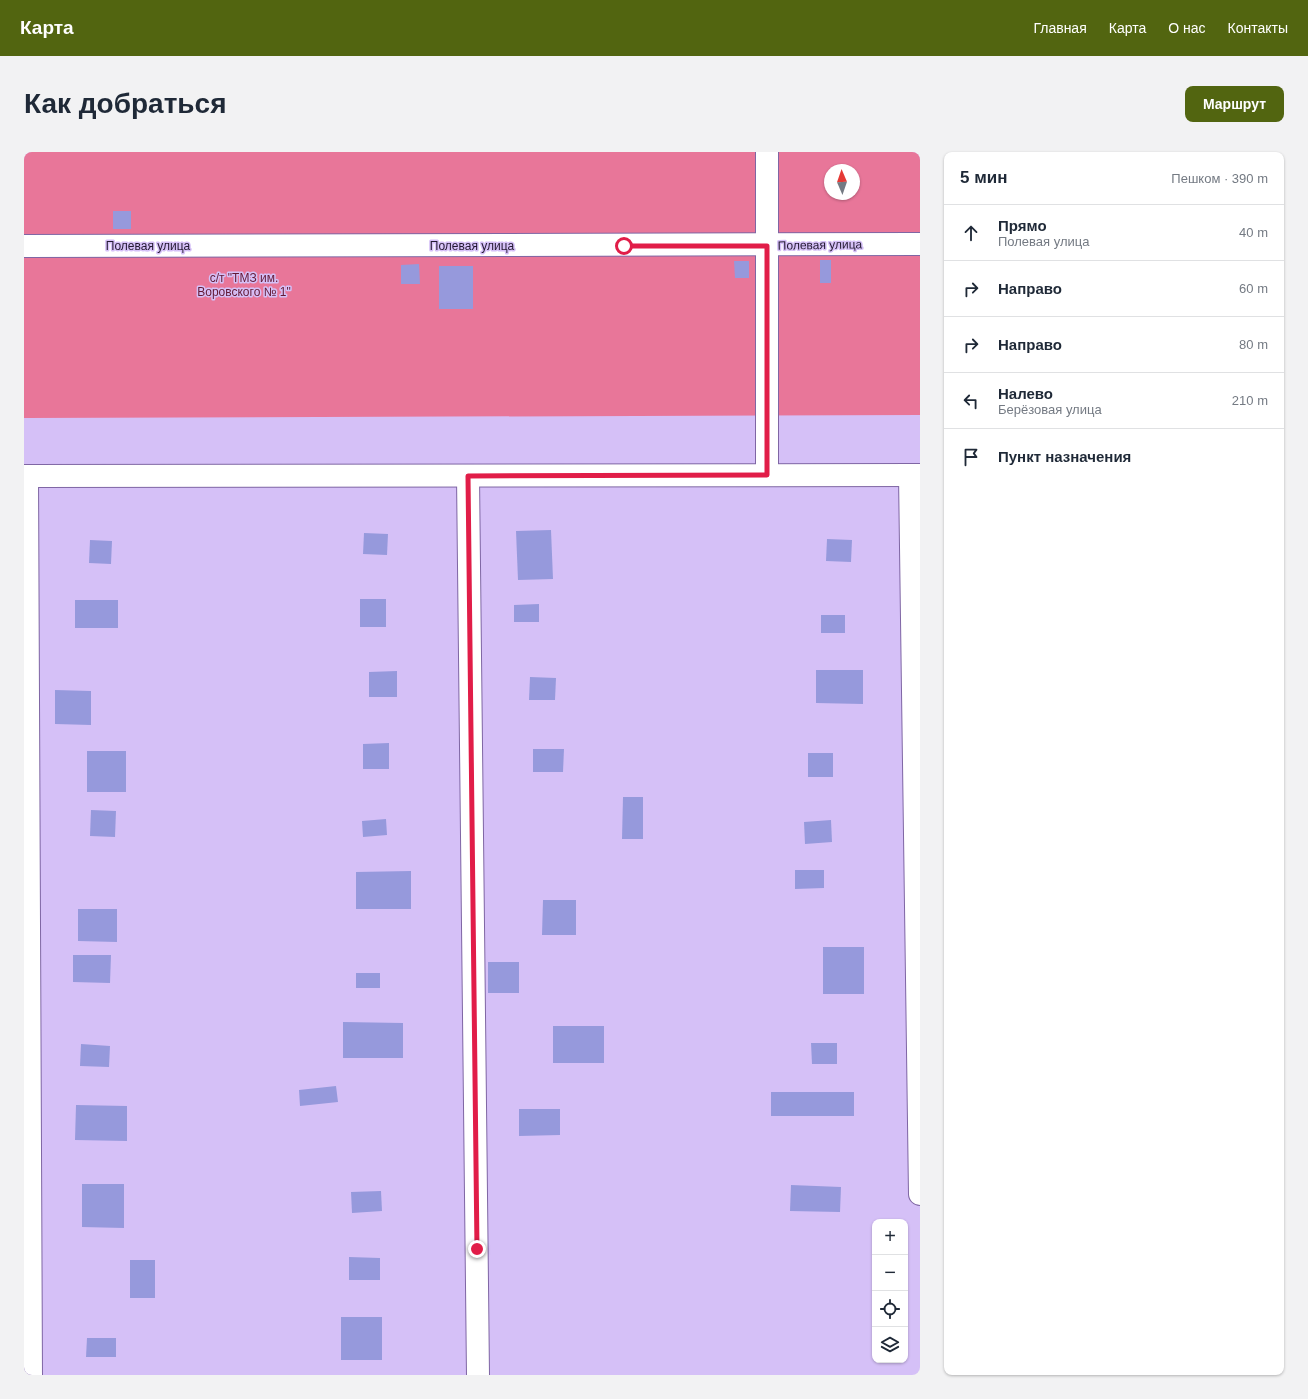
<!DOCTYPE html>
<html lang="ru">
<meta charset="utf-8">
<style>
body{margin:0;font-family:Arial,sans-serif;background:#f2f2f3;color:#1f2937}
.controls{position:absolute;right:12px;bottom:12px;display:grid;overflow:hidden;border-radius:8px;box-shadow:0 1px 3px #0004}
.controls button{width:36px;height:36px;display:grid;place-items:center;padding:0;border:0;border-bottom:1px solid #e0e1e3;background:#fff;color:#1f2937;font:20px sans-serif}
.compass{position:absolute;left:800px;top:12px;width:36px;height:36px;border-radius:50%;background:#fff;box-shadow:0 1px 3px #0004;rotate:358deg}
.stop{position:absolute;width:12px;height:12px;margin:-9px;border:3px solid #e11d48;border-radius:50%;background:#fff}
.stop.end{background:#e11d48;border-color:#fff;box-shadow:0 1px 4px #0008}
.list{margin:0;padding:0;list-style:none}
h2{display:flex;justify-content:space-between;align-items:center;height:52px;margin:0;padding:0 16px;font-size:17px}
h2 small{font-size:13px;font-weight:400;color:#747a83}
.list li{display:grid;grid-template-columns:26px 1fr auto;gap:12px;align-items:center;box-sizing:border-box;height:56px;padding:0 16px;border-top:1px solid #e0e1e3}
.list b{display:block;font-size:15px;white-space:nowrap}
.list p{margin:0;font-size:13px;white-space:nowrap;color:#747a83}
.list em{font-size:13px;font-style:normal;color:#747a83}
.icon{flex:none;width:22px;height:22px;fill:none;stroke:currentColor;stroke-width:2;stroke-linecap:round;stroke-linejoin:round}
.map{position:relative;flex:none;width:896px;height:1223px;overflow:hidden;border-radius:8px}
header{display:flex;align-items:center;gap:24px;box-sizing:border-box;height:56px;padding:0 20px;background:#526510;color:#fff}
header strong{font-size:19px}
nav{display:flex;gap:22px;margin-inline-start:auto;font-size:14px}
.intro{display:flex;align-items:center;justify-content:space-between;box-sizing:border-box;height:96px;padding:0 24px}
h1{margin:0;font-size:28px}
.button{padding:10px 18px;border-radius:8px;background:#526510;color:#fff;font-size:14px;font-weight:700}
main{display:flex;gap:24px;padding:0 24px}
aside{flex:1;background:#fff;border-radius:8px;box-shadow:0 1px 3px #0004}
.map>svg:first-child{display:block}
</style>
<header>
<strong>Карта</strong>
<nav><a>Главная</a><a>Карта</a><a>О нас</a><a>Контакты</a></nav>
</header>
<div class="intro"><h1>Как добраться</h1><a class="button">Маршрут</a></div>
<main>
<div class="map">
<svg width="896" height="1223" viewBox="0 0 896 1223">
<rect width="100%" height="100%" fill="#d5c0f7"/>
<path fill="#e87699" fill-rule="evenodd" d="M0,0H896V263L0,266ZM806,18H830V42H806Z"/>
<g fill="#9699dc">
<rect x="89" y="59" width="18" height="18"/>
<rect x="796" y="108" width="11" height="23"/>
<path d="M710,109H725V126H711Z"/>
<path d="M395,112L396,132H377V113Z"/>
<rect x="415" y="114" width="34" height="43"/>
<path d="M527,378L529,427L494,428L492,379Z"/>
<path d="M340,381L364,382L363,403L339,402Z"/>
<path d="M803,387L828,388L827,410L802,409Z"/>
<path d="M66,388L88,389L87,412L65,411Z"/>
<rect x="336" y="447" width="26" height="28"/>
<rect x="51" y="448" width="43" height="28"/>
<path d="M515,452V470H490V453Z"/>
<rect x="797" y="463" width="24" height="18"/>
<path d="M792,518H839V552L792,551Z"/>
<path d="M373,519V545H345V520Z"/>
<path d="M506,525L532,526L531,548H505Z"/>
<path d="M31,538L67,539V573L31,572Z"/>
<path d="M365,591V617H339V592Z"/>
<path d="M509,597H540L539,620H509Z"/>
<rect x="63" y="599" width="39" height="41"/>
<rect x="784" y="601" width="25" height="24"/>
<path d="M599,645H619V687H598Z"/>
<path d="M67,658L92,659L91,685L66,684Z"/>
<path d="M362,667L363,683L339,685L338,669Z"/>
<path d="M807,668L808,690L781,692L780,670Z"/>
<path d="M771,718H800V736L771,737Z"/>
<path d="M387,719V757H332V720Z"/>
<path d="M519,748H552V783H518Z"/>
<path d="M54,757H93V790L54,789Z"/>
<rect x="799" y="795" width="41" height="47"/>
<path d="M49,803H87L86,831L49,830Z"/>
<rect x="464" y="810" width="31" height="31"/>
<rect x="332" y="821" width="24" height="15"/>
<path d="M319,870L379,871V906H319Z"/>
<rect x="529" y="874" width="51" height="37"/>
<path d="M787,891H813V912H788Z"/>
<path d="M57,892L86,894L85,915L56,914Z"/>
<path d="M312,934L314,950L276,954L275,938Z"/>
<rect x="747" y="940" width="83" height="24"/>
<path d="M52,953L103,954V989L51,988Z"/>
<path d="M495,957H536V983L495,984Z"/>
<path d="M58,1032H100V1076L58,1075Z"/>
<path d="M767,1033L817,1035L816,1060L766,1059Z"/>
<path d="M357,1039L358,1059L328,1061L327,1040Z"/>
<path d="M325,1105L356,1106V1128H325Z"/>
<rect x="106" y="1108" width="25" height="38"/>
<rect x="317" y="1165" width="41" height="43"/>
<path d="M63,1186H92V1205H62Z"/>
</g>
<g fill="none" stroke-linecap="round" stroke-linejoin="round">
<defs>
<g id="minor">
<path d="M743,0V323"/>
<path d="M0,94L896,92"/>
<path d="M886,323L896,1042"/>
<path d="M0,324L896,323"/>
<path d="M3,324L7,1223"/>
<path d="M444,324L454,1223"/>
</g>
</defs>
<use href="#minor" stroke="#7f66a4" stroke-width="24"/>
<use href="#minor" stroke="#fff" stroke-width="22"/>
</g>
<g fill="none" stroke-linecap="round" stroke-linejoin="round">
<path stroke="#e11d48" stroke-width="5" d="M453,1097L444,324L743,323V94H600"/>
</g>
<g text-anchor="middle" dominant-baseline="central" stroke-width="3" stroke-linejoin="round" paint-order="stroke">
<g font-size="12" fill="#241a33" stroke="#d5c0f7">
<text transform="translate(796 93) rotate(-1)">Полевая улица</text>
<text x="124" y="94">Полевая улица</text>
<text x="448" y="94">Полевая улица</text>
</g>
<g font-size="12" fill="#641935" stroke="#d5c0f7">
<text x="220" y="126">с/т "ТМЗ им.<tspan x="220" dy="14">Воровского № 1"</tspan></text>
</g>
</g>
</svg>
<div class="controls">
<button>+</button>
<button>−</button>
<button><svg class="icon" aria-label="locate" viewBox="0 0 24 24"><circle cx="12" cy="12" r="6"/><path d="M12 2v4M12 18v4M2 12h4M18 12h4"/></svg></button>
<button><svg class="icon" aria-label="layers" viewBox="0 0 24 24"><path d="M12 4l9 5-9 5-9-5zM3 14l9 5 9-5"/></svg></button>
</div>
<svg class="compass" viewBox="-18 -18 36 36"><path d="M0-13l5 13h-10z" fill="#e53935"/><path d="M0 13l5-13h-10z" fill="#747a83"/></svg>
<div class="stop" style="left:600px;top:94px"></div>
<div class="stop end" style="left:453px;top:1097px"></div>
</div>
<aside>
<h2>5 мин<small>Пешком · 390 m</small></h2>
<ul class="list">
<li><svg class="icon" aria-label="ahead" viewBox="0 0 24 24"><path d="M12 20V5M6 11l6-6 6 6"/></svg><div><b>Прямо</b><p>Полевая улица</p></div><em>40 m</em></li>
<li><svg class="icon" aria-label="right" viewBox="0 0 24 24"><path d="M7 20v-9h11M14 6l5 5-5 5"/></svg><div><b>Направо</b></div><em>60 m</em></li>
<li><svg class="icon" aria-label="right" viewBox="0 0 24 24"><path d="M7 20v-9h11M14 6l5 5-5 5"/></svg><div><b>Направо</b></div><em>80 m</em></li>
<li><svg class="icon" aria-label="left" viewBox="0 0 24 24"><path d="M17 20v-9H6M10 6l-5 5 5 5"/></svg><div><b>Налево</b><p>Берёзовая улица</p></div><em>210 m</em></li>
<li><svg class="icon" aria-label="arrive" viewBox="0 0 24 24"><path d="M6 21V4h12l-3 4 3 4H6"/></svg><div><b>Пункт назначения</b></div></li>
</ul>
</aside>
</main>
